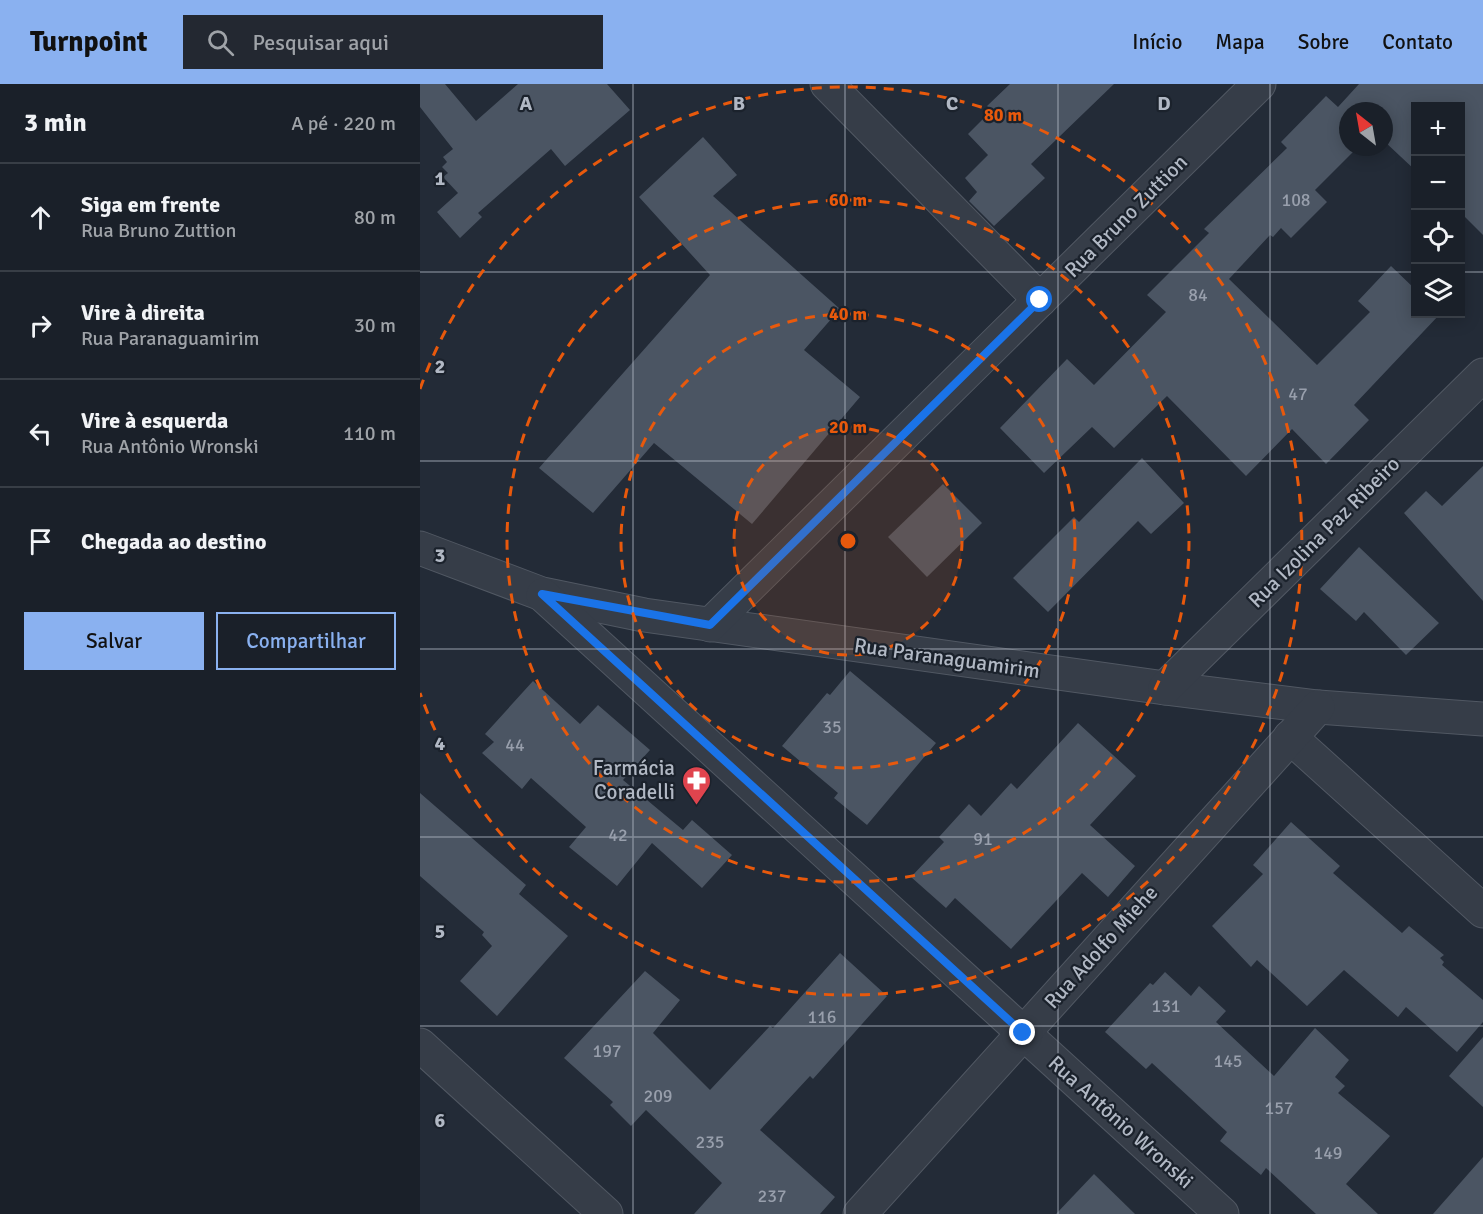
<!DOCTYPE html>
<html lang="pt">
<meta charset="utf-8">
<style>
body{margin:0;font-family:Signika,sans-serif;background:#232831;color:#f1f3f6}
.controls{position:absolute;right:18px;top:18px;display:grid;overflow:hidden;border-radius:0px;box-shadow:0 3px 15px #0003}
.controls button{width:54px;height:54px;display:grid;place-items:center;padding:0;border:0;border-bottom:2px solid #383e46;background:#1a2029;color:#f1f3f6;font:30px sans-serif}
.compass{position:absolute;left:919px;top:18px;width:54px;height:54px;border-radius:50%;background:#1a2029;box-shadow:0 3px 15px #0003;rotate:329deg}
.stop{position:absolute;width:18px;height:18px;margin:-14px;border:4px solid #1a73e8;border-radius:50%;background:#fff}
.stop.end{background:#1a73e8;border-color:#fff;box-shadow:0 2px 6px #0008}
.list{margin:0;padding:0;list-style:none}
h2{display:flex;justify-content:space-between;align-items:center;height:78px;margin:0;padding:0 24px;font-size:26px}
h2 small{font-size:20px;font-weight:400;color:#9fa3a8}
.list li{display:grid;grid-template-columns:39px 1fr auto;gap:18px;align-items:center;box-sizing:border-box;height:108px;padding:0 24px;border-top:2px solid #383e46}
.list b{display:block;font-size:22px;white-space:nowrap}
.list p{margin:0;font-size:20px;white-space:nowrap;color:#9fa3a8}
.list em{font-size:20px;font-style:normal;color:#9fa3a8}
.actions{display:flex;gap:12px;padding:18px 24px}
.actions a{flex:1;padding:14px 0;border:2px solid #8ab1f0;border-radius:0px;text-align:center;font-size:21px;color:#8ab1f0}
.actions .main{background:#8ab1f0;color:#111}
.icon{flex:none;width:33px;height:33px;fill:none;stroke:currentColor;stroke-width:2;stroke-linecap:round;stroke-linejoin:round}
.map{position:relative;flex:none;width:1063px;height:1130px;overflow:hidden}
header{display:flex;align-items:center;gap:36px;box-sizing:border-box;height:84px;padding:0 30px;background:#8ab1f0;color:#111}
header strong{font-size:28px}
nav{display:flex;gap:33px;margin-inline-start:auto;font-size:21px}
.search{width:420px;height:54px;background:#232831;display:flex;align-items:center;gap:15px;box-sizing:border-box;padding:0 21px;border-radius:0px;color:#9fa3a8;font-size:22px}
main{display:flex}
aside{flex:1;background:#1a2029}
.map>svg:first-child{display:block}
</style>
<header>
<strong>Turnpoint</strong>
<div class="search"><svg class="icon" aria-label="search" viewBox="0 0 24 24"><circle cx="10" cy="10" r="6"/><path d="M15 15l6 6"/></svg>Pesquisar aqui</div>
<nav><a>Início</a><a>Mapa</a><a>Sobre</a><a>Contato</a></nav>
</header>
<main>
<aside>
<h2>3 min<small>A pé · 220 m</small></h2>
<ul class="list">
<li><svg class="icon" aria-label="ahead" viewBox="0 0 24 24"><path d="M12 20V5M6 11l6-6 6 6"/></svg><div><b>Siga em frente</b><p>Rua Bruno Zuttion</p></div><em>80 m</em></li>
<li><svg class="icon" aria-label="right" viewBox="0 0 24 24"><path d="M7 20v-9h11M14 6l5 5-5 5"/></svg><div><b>Vire à direita</b><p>Rua Paranaguamirim</p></div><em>30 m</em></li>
<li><svg class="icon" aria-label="left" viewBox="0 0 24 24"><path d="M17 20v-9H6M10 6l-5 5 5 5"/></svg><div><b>Vire à esquerda</b><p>Rua Antônio Wronski</p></div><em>110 m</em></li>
<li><svg class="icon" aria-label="arrive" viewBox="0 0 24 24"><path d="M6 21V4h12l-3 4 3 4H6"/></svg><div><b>Chegada ao destino</b></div></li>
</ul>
<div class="actions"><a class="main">Salvar</a><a>Compartilhar</a></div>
</aside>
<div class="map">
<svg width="1063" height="1130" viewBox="0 0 1063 1130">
<rect width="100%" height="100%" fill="#232b37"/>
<g fill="#4b5563">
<path d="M0,0H25L56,37L98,0H187L210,26L145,82L131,65L58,129L62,133L40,154L17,128L38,109L23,93L28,89L22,83L27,78L23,73L33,65L0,23Z"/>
<path d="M590,0H694L611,80L625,94L574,142L549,117L557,108L545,94L568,71L548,50L572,26L567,22Z"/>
<path d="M939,0H1063V151L1041,129V22H996V87L964,57V27H928V63H938L895,106L907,118L871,154L861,144L853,153L850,151L809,195L897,281L950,228L938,217L971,182L996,206V230H1020L934,321L949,336L906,380L872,345L826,392L747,312L694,364L672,343L624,389L580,344L647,275L674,301L746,228L727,211L789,149L784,145L867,64L861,58L906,12L918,23Z"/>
<path d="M283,53L317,91L293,112L420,225L384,266L440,313L332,440L234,359L173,429L119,384L290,191L219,113Z"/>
<path d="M722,374L764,419L731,450L718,437L628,528L593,494L654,433L659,438Z"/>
<path d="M1063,382V517L984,429L1006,407L1022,422Z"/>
<path d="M523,400L562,439L507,493L468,453Z"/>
<path d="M939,463L1019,539L986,571L944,528L936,537L900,505Z"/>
<path d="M430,587L516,659L447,741L414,714L418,709L362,662L407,609L410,611Z"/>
<path d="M113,597L160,640L178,621L230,666L203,696L263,746L272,736L312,771L282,804L232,759L197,802L149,763L166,743L111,694L102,705L62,669L74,658L65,650Z"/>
<path d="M658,639L716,692L670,741L715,782L688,813L662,789L591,865L535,814L526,824L491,793L524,758L519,753L549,720L561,732L591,699L597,705Z"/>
<path d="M0,709L106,801L99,810L148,852L77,932L40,897L72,862L62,851L64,848L0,792Z"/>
<path d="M871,738L920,782L913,789L982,849L989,842L1024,871L1020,874L1024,878L1022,881L1063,916V938L1037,968L986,923L978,933L924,886L887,922L837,876L831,883L792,842L843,790L833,781Z"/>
<path d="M420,869L467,912L393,995L390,992L340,1046L415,1113L400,1130H274L302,1099L226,1026L211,1042L190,1021L193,1018L144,974L225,887L260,916L233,949L290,1006L350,942L353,944Z"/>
<path d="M745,888L771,912L779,902L806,927L796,938L854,992L895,944L929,976L915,993L925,1002L918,1009L970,1052L926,1100L958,1130H896L846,1084L841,1091L800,1057L807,1048L732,979L726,985L685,948L730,899L733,901Z"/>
<path d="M1063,953V1023L1029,992Z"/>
<path d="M1063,1073V1130H1013Z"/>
<path d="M674,1090L715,1130H636Z"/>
</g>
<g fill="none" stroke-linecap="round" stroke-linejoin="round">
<defs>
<g id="minor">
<path d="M407,0L620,216"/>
<path d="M0,464L122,510L224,531L745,604L898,623L1063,635"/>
<path d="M123,511L802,1130"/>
<path d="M290,541L839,0"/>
<path d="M745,604L1063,291"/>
<path d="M870,653L1063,827"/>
<path d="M0,961L186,1130"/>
<path d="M440,1130L898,623"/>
</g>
</defs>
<use href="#minor" stroke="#515863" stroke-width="35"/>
<use href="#minor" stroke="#363d48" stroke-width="33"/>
</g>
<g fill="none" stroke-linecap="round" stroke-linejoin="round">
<path stroke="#1a73e8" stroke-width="8" d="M603,949L122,510L290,541L620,216"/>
</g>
<path fill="none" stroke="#b1b8c4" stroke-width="1.5" stroke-opacity="0.55" d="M213,0V1130M425,0V1130M638,0V1130M850,0V1130M0,188H996M1040,188H1063M0,377H1063M0,565H1063M0,753H1063M0,942H1063"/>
<circle cx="428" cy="457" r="114" fill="#e8590c" fill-opacity=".12"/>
<g fill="none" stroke="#e8590c" stroke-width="3" stroke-dasharray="10 8">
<circle cx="428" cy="457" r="114"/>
<circle cx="428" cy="457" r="227"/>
<circle cx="428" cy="457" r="341"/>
<path d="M0 305A454 454 0 1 1 0 609"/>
</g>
<defs>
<symbol id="pharmacy-pin" viewBox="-11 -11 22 30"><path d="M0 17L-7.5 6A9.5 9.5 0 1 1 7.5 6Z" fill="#e0444e" stroke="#1b222c"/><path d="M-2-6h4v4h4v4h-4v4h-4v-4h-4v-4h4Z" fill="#fff"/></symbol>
</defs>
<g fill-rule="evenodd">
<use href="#pharmacy-pin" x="260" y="680" width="33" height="45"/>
</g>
<g text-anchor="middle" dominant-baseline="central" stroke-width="4.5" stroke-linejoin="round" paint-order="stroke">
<g font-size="18" fill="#989fac">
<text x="876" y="116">108</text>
<text x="778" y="211">84</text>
<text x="878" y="310">47</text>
<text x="412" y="643">35</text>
<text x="95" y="661">44</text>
<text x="198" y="751">42</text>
<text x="563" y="755">91</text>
<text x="746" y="922">131</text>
<text x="402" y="933">116</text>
<text x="187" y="967">197</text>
<text x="808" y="977">145</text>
<text x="238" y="1012">209</text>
<text x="859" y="1024">157</text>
<text x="290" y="1058">235</text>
<text x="908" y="1069">149</text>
<text x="352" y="1112">237</text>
</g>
<g font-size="21" fill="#b1b8c4" stroke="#1b222c">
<text transform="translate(706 132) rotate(-45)">Rua Bruno Zuttion</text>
<text transform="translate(904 448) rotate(-45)">Rua Izolina Paz Ribeiro</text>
<text transform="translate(527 574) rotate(8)">Rua Paranaguamirim</text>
<text transform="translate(681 863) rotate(-48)">Rua Adolfo Miehe</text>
<text transform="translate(701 1038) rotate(42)">Rua Antônio Wronski</text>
</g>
<g font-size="21" fill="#b1b8c4" stroke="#1b222c" text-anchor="end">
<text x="255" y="684">Farmácia<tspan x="255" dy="24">Coradelli</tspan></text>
</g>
</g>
<g font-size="20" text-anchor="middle" font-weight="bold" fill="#b1b8c4" stroke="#1b222c" stroke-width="4.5" stroke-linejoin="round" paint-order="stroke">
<text x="106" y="26">A</text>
<text x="319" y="26">B</text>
<text x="532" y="26">C</text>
<text x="744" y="26">D</text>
<text x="20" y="101">1</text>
<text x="20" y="289">2</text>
<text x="20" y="478">3</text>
<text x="20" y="666">4</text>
<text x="20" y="854">5</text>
<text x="20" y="1043">6</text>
</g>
<circle cx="428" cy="457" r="9" fill="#e8590c" stroke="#1b222c" stroke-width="3"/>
<g font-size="18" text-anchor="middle" font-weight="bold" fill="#e8590c" stroke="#1b222c" stroke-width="4.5" stroke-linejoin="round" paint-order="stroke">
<text x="583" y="37">80 m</text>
<text x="428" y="122">60 m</text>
<text x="428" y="236">40 m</text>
<text x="428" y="349">20 m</text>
</g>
</svg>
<div class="controls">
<button>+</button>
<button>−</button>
<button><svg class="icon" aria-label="locate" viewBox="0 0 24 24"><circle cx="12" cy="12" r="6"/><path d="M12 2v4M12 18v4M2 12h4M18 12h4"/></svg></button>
<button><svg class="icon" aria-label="layers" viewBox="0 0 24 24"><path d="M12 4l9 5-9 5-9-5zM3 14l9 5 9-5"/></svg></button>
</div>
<svg class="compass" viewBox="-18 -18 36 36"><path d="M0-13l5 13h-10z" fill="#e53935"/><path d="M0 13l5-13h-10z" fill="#9fa3a8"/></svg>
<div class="stop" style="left:620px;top:216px"></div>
<div class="stop end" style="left:603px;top:949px"></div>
</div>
</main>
